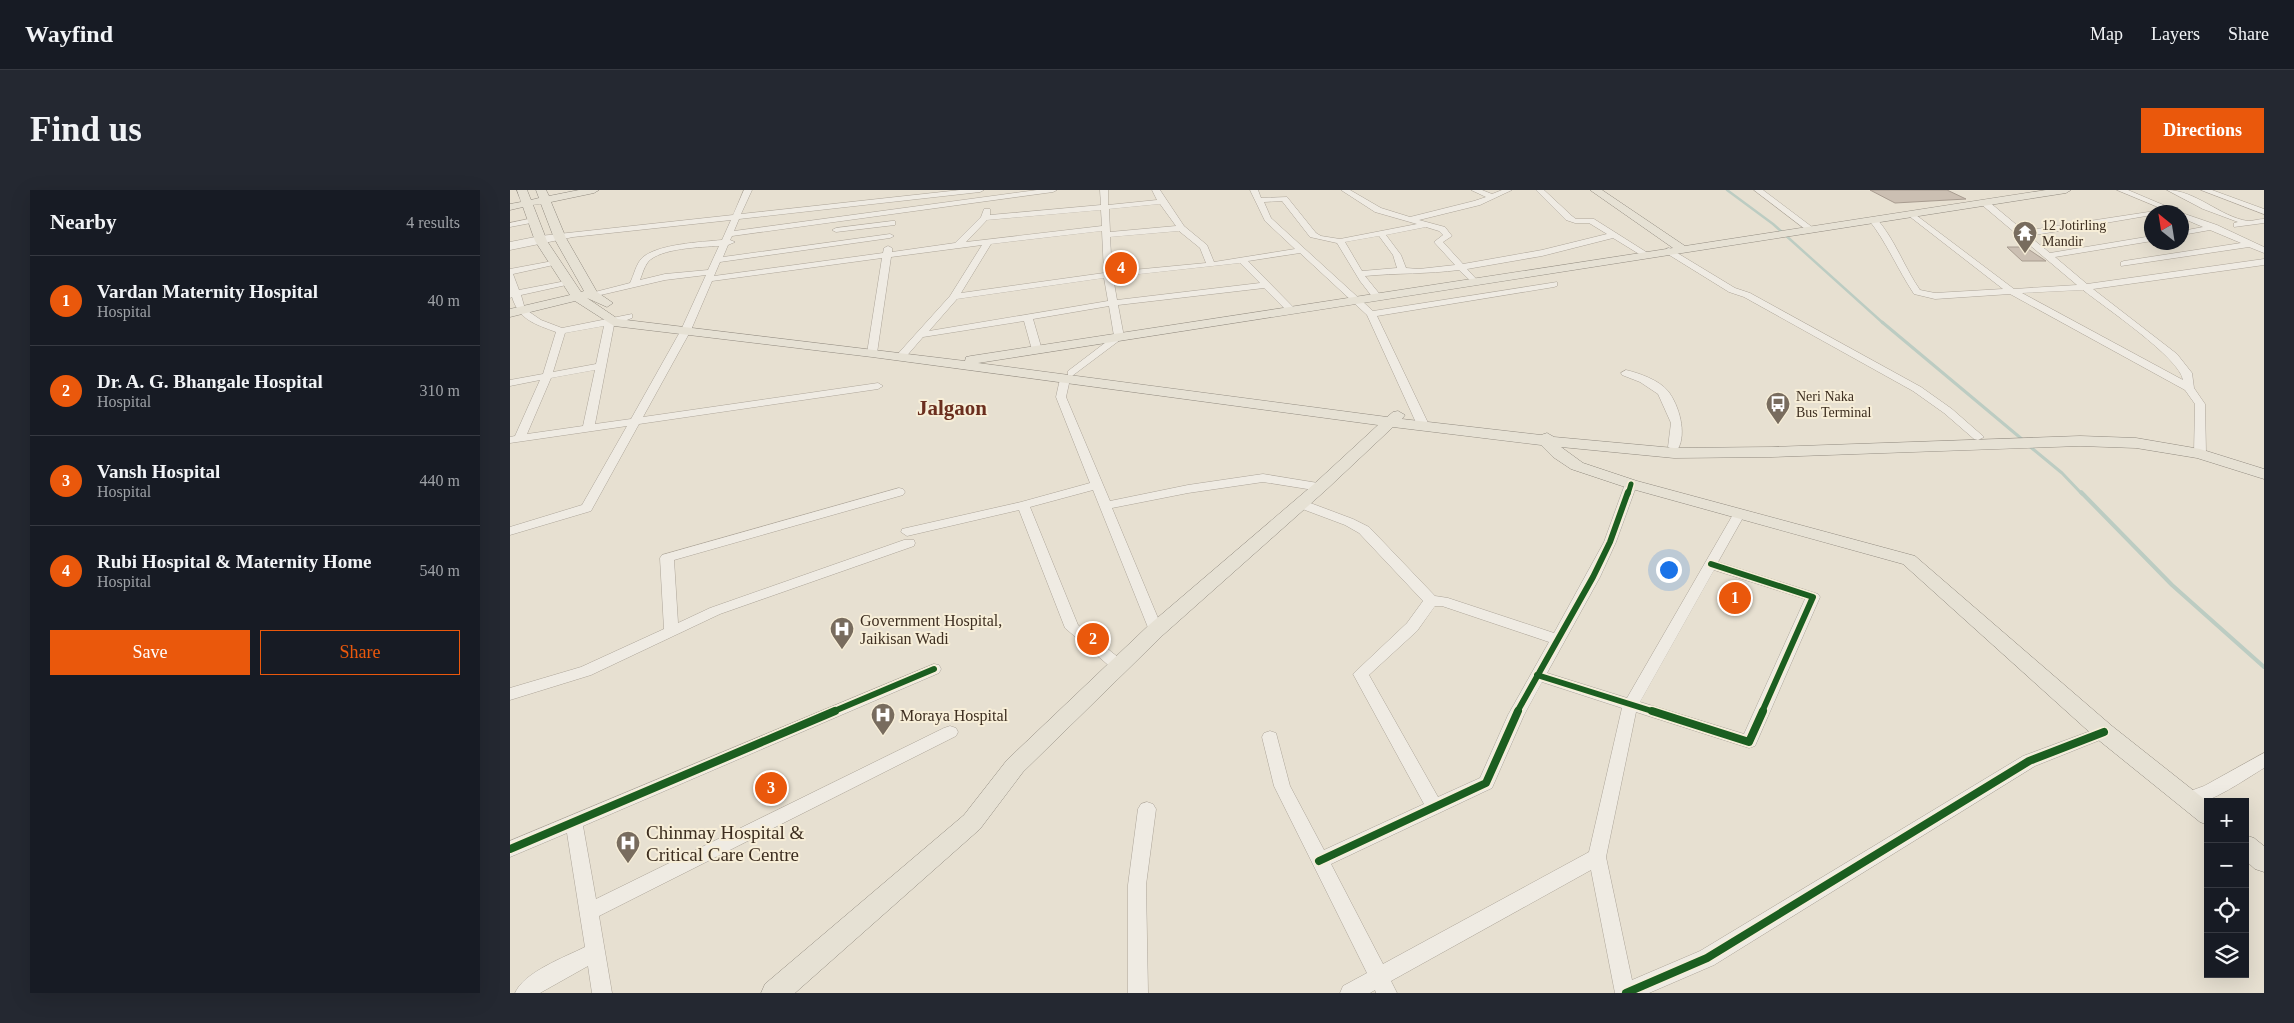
<!DOCTYPE html>
<meta charset="utf-8">
<style>
body{margin:0;font-family:Georgia,serif;background:#242831;color:#f1f3f6}
.controls{position:absolute;right:15px;bottom:15px;display:grid;overflow:hidden;border-radius:0px;box-shadow:0 5px 20px #0002}
.controls button{width:45px;height:45px;display:grid;place-items:center;padding:0;border:0;border-bottom:1px solid #363941;background:#171b24;color:#f1f3f6;font:25px sans-serif}
.compass{position:absolute;left:1634px;top:15px;width:45px;height:45px;border-radius:50%;background:#171b24;box-shadow:0 5px 20px #0002;rotate:330deg}
.you{position:absolute;left:1158px;top:379px;width:18px;height:18px;margin:-12px;border:4px solid #fff;border-radius:50%;background:#1a73e8;box-shadow:0 0 0 8px #1a73e833}
.badge{display:grid;place-items:center;width:32px;height:32px;border-radius:50%;background:#ea580c;color:#fff;font-size:16px;font-weight:700}
.pin{position:absolute;translate:-50% -50%;border:2px solid #fff;box-shadow:0 1px 5px #0006}
.list{margin:0;padding:0;list-style:none}
h2{display:flex;justify-content:space-between;align-items:center;height:65px;margin:0;padding:0 20px;font-size:21px}
h2 small{font-size:16px;font-weight:400;color:#9ea1a6}
.list li{display:grid;grid-template-columns:32px 1fr auto;gap:15px;align-items:center;box-sizing:border-box;height:90px;padding:0 20px;border-top:1px solid #363941}
.list b{display:block;font-size:19px;white-space:nowrap}
.list p{margin:0;font-size:16px;white-space:nowrap;color:#9ea1a6}
.list em{font-size:16px;font-style:normal;color:#9ea1a6}
.actions{display:flex;gap:10px;padding:15px 20px}
.actions a{flex:1;padding:11px 0;border:1px solid #ea580c;border-radius:0px;text-align:center;font-size:18px;color:#ea580c}
.actions .main{background:#ea580c;color:#fff}
.icon{flex:none;width:28px;height:28px;fill:none;stroke:currentColor;stroke-width:2;stroke-linecap:round;stroke-linejoin:round}
.map{position:relative;flex:none;width:1754px;height:803px;overflow:hidden;border-radius:0px}
header{display:flex;align-items:center;gap:30px;box-sizing:border-box;height:70px;padding:0 25px;background:#171b24;border-bottom:1px solid #363941}
header strong{font-size:24px}
nav{display:flex;gap:28px;margin-inline-start:auto;font-size:18px}
.intro{display:flex;align-items:center;justify-content:space-between;box-sizing:border-box;height:120px;padding:0 30px}
h1{margin:0;font-size:35px}
.button{padding:12px 22px;border-radius:0px;background:#ea580c;color:#fff;font-size:18px;font-weight:700}
main{display:flex;gap:30px;padding:0 30px}
aside{flex:1;background:#171b24;border-radius:0px;box-shadow:0 5px 20px #0002}
.map>svg:first-child{display:block}
</style>
<header>
<strong>Wayfind</strong>
<nav><a>Map</a><a>Layers</a><a>Share</a></nav>
</header>
<div class="intro"><h1>Find us</h1><a class="button">Directions</a></div>
<main>
<aside>
<h2>Nearby<small>4 results</small></h2>
<ul class="list">
<li><span class="badge">1</span><div><b>Vardan Maternity Hospital</b><p>Hospital</p></div><em>40 m</em></li>
<li><span class="badge">2</span><div><b>Dr. A. G. Bhangale Hospital</b><p>Hospital</p></div><em>310 m</em></li>
<li><span class="badge">3</span><div><b>Vansh Hospital</b><p>Hospital</p></div><em>440 m</em></li>
<li><span class="badge">4</span><div><b>Rubi Hospital &amp; Maternity Home</b><p>Hospital</p></div><em>540 m</em></li>
</ul>
<div class="actions"><a class="main">Save</a><a>Share</a></div>
</aside>
<div class="map">
<svg width="1754" height="803" viewBox="0 0 1754 803">
<rect width="100%" height="100%" fill="#e7e0d1"/>
<g fill="none" stroke-linecap="round" stroke-linejoin="round">
<path stroke="#bcccc2" stroke-width="2.5" d="M1217,0L1263,34L1373,133"/>
<g stroke="#bcccc2" stroke-width="3">
<path d="M1372,132L1513,250"/>
<path d="M1518,255L1552,283L1572,304"/>
</g>
<path stroke="#bcccc2" stroke-width="4" d="M1571,302L1662,395L1754,477"/>
</g>
<g fill="#cbbfb2" stroke="#a89c90">
<path d="M1360,0H1437L1456,9L1385,13Z"/>
<path d="M1497,57H1515L1536,71H1512Z"/>
</g>
<g fill="none" stroke-linecap="round" stroke-linejoin="round">
<defs>
<g id="minor">
<path d="M234,0H242L231,24L450,0H474L470,2L229,29L224,41L527,0H547L543,2L222,46L220,50L225,52L218,55L213,67L380,44L384,46L380,48L210,72L204,86L373,63L374,58L378,56L382,58V62L445,53L471,27L474,19H480V25L591,15L590,0H598V15L647,10L642,0H650L674,36L697,55L704,72L785,59L755,31L740,0H748L751,8L777,7L806,43L811,46L830,49L907,34L865,22L831,0H840L871,18L900,27L964,11L976,7L961,0H972L982,4L992,0H1002L970,15L909,30L935,37L942,46L933,52L953,74L1032,60L1097,44L1079,33H1065L1056,30L1026,0H1034L1062,26L1066,29H1084L1141,65L1134,67L1103,48L1032,66L957,79L969,92L965,95L949,80C918,84 887,83 855,86L872,107L867,110L864,109L850,91L827,53L800,47L772,11L754,12L761,28L863,121L1047,92V96L1044,97L867,126L920,237L914,240L908,237L857,125L790,63L738,71L785,119V123H779L754,98L608,115L614,147L562,186L558,185V181L604,146L599,116L523,129L532,160L527,163L522,160L514,131L413,147L394,169L390,170L385,167L440,106L472,55L381,67L367,163L362,166L357,163L372,68L202,91L181,140L133,227L368,193L373,196L368,199L129,234L81,321L0,345V337L72,315L117,236L0,253V247L5,246L30,190L0,196V190L33,184L46,142C25,134 9,130 2,107L0,108V79L48,70V74L3,84L9,100L61,90V94L11,105L15,119L31,130L52,138L122,124V128L104,135L85,234L121,229L171,140L196,85L155,90L82,107L77,104L120,93C124,85 126,74 132,68C147,54 191,52 212,50L221,30L63,47L0,60V52L30,46L223,25ZM650,14L666,36L600,42L599,19ZM591,20L592,36L456,52L477,30ZM916,37L929,41L933,45L924,52L945,75L909,79L896,78L891,65L876,45ZM592,41L594,83L451,103L481,54ZM669,41L690,58L696,73L602,82L600,47ZM869,46L883,65L887,78L852,81L835,52ZM209,56L198,80L155,84L130,90C132,85 134,77 138,72C150,58 192,57 209,56ZM730,73L750,93L607,110L603,87ZM594,88L598,111L419,141L447,109ZM94,136L86,174L43,182L55,143ZM85,180L73,236L17,244L41,188Z"/>
<path d="M1244,0H1253L1306,40L1299,42Z"/>
<path d="M1607,0H1618L1670,22H1660Z"/>
<path d="M1657,0C1686,0 1710,27 1738,31C1743,31 1749,29 1754,29V33L1724,37V33L1728,32L1693,19Z"/>
<path d="M1691,0H1702L1754,19V24Z"/>
<path d="M1472,11H1478L1514,41L1645,21L1642,22V25L1519,46L1540,63L1642,46V51L1545,67L1577,94L1754,69V75L1583,99L1667,164L1682,183L1684,198L1695,214L1696,264L1694,266L1690,267L1684,264L1685,214L1675,200L1500,104L1425,109L1404,104C1388,80 1377,53 1359,30L1366,28C1385,49 1394,77 1410,100L1425,103L1493,99L1399,26L1398,24L1402,22L1504,99L1567,95L1472,15ZM1573,100C1593,116 1670,168 1673,190L1512,103Z"/>
<path d="M1672,23L1707,35L1754,57V63L1739,57L1611,76V72L1614,71L1731,53L1700,40L1672,45V41L1693,37L1672,28Z"/>
<path d="M23,28H26V32L0,37V33Z"/>
<path d="M382,31H385V35L326,42L322,40L326,38Z"/>
<path d="M1159,58L1225,98L1240,103L1411,197L1442,219L1474,247L1468,250L1464,249L1434,223L1403,201L1234,107L1219,102L1156,63V59Z"/>
<path d="M1116,180C1129,183 1149,190 1158,201C1169,215 1177,243 1168,259L1164,260L1158,257L1161,233L1148,204L1130,192L1112,185L1111,183Z"/>
<path d="M555,186L560,189L556,207L600,311L678,295L753,284L814,294L816,297L810,301L753,292L678,303L602,318L653,440L651,444H641L639,440L583,300L520,317L568,435L614,472L616,476L614,480H604L555,438L509,320L397,346L391,342L392,339L511,312L580,293L546,207L550,189Z"/>
<path d="M1121,290L1127,294L1106,352L1090,387L1037,483L1117,508L1225,321L1229,320L1235,324L1208,372L1308,404L1310,407L1245,556L1239,558L1126,522L1096,667L1122,790L1190,761L1513,566L1594,536L1600,538L1602,542L1600,546L1525,576L1204,775L1139,803H1105L1081,680L881,791L887,803H866L865,800L860,803H830L833,796L857,783L764,596L752,547L754,543L760,541L766,543L780,596L814,660L914,614L843,484L897,433L913,411L849,343L835,335L787,317L785,314L791,310L795,311L843,329L859,337L925,406L938,408L1044,443L1094,352L1115,294ZM1204,380L1295,409L1234,544L1130,512ZM925,416H932L1039,452L998,525L970,588L928,607L859,485L907,441ZM1032,492L1112,518L1079,662L873,774L821,674L982,598L1014,525Z"/>
<path d="M389,298L393,299L395,302L393,305L164,370L168,433L200,418L394,350H404L405,353L404,356L210,424L81,485L0,510V498L71,477L154,439L150,368L152,365Z"/>
<path d="M424,474L429,475L431,479L429,483L73,636L86,709L434,538L440,536L446,538L448,542L446,546L89,726L102,803H82L78,776L30,803H5C14,782 55,767 75,757L57,643L0,667V651Z"/>
<path d="M1754,563V578C1737,588 1691,621 1672,614L1669,609L1672,604L1694,596Z"/>
<path d="M637,612L643,614L646,619L636,695L638,803H618V695L628,619L631,614Z"/>
</g>
<g id="major">
<path d="M7,0H17L21,10L29,8L26,0H36L39,6L69,0H89L84,3L41,12L56,48L87,102L103,113L97,117L77,108L108,129L455,171L456,167L461,166L1163,58L1080,0H1092L1175,56L1536,0H1561L1556,3L468,173L877,227L883,222L888,221L895,225L892,229L1031,245L1037,243L1044,247L1164,258L1262,257L1570,246L1626,248L1690,259L1754,279V289L1687,268L1626,258L1570,256L1262,267L1164,268L1051,257L1073,273L1127,291L1405,366L1602,536L1698,612V635L1690,632L1586,548L1393,374L1115,297L1061,279L1043,267L1031,255L883,237L816,300L653,445L513,582L470,639L285,803H251L255,794L454,625L497,570L639,435L804,294L868,235L362,167L104,136L65,111L0,127V119L60,105L25,51L13,17L0,20V14L11,12ZM31,14L44,48L74,101L71,102L37,51L23,15Z"/>
<path d="M1735,645L1744,648L1754,656V682L1745,679L1735,670Z"/>
</g>
</defs>
<use href="#minor" stroke="#ada599" stroke-width="1"/>
<use href="#major" stroke="#928b80" stroke-width="1"/>
<use href="#minor" fill="#efebe3" fill-rule="evenodd"/>
<use href="#major" fill="#e6e1d4" fill-rule="evenodd"/>
<defs>
<path id="cycleway-far2" d="M1118,304L1121,294"/>
<g id="cycleway-far1">
<path d="M1201,374L1303,407L1252,522"/>
<path d="M1027,485L1145,522"/>
<path d="M322,522L424,479"/>
<path d="M1007,522L1083,387L1100,352L1118,302"/>
</g>
<g id="cycleway">
<path d="M1142,521L1239,552L1253,521"/>
<path d="M0,659L325,521"/>
<path d="M809,671L976,593L1008,521"/>
<path d="M1116,803L1197,768L1519,571L1594,542"/>
</g>
</defs>
<use href="#cycleway-far2" stroke="#f7eed8" stroke-width="8"/>
<use href="#cycleway-far1" stroke="#f7eed8" stroke-width="9"/>
<use href="#cycleway" stroke="#f7eed8" stroke-width="11"/>
<use href="#cycleway-far2" stroke="#1b5e20" stroke-width="5"/>
<use href="#cycleway-far1" stroke="#1b5e20" stroke-width="6"/>
<use href="#cycleway" stroke="#1b5e20" stroke-width="8"/>
</g>
<defs>
<symbol id="temple-pin" viewBox="-11 -11 22 30"><path d="M0 17L-7.5 6A9.5 9.5 0 1 1 7.5 6Z" fill="#786c5e" stroke="#f7eed8"/><path d="M0-6L5-2H3V0L6.5 2.5H4V6H1.5V3h-3V6H-4V2.5H-6.5L-3 0V-2H-5Z" fill="#fff"/></symbol>
<symbol id="bus-pin" viewBox="-11 -11 22 30"><path d="M0 17L-7.5 6A9.5 9.5 0 1 1 7.5 6Z" fill="#786c5e" stroke="#f7eed8"/><path d="M-5-6H5V4H4V6H2V4H-2V6H-4V4H-5ZM-3.5-4V0h7V-4ZM-3.5 1.2v1.5H-2V1.2ZM2 1.2v1.5H3.5V1.2Z" fill="#fff"/></symbol>
<symbol id="hospital-pin" viewBox="-11 -11 22 30"><path d="M0 17L-7.5 6A9.5 9.5 0 1 1 7.5 6Z" fill="#786c5e" stroke="#f7eed8"/><path d="M-5-5h3v3.5h4V-5h3V5h-3V1.5h-4V5h-3Z" fill="#fff"/></symbol>
</defs>
<g fill-rule="evenodd">
<use href="#temple-pin" x="1501" y="29" width="28" height="38"/>
<use href="#bus-pin" x="1254" y="200" width="28" height="38"/>
<use href="#hospital-pin" x="318" y="425" width="28" height="38"/>
<use href="#hospital-pin" x="359" y="511" width="28" height="38"/>
<use href="#hospital-pin" x="104" y="639" width="28" height="38"/>
</g>
<g text-anchor="middle" dominant-baseline="central" stroke-width="4" stroke-linejoin="round" paint-order="stroke">
<g font-size="14" fill="#3d2e20" stroke="#f7eed8" text-anchor="start">
<text x="1532" y="35">12 Jotirling<tspan x="1532" dy="16">Mandir</tspan></text>
<text x="1286" y="206">Neri Naka<tspan x="1286" dy="16">Bus Terminal</tspan></text>
</g>
<g font-size="16" fill="#3d2e20" stroke="#f7eed8" text-anchor="start">
<text x="350" y="430">Government Hospital,<tspan x="350" dy="18">Jaikisan Wadi</tspan></text>
<text x="390" y="525">Moraya Hospital</text>
</g>
<g font-size="19" fill="#3d2e20" stroke="#f7eed8" text-anchor="start">
<text x="136" y="642">Chinmay Hospital &amp;<tspan x="136" dy="22">Critical Care Centre</tspan></text>
</g>
<g font-size="21" font-weight="bold" fill="#6b2e1e" stroke="#f7eed8">
<text x="442" y="218">Jalgaon</text>
</g>
</g>
</svg>
<div class="controls">
<button>+</button>
<button>−</button>
<button><svg class="icon" aria-label="locate" viewBox="0 0 24 24"><circle cx="12" cy="12" r="6"/><path d="M12 2v4M12 18v4M2 12h4M18 12h4"/></svg></button>
<button><svg class="icon" aria-label="layers" viewBox="0 0 24 24"><path d="M12 4l9 5-9 5-9-5zM3 14l9 5 9-5"/></svg></button>
</div>
<svg class="compass" viewBox="-18 -18 36 36"><path d="M0-13l5 13h-10z" fill="#e53935"/><path d="M0 13l5-13h-10z" fill="#9ea1a6"/></svg>
<div class="you"></div>
<div class="pin badge" style="left:1225px;top:408px">1</div>
<div class="pin badge" style="left:583px;top:449px">2</div>
<div class="pin badge" style="left:261px;top:598px">3</div>
<div class="pin badge" style="left:611px;top:78px">4</div>
</div>
</main>
